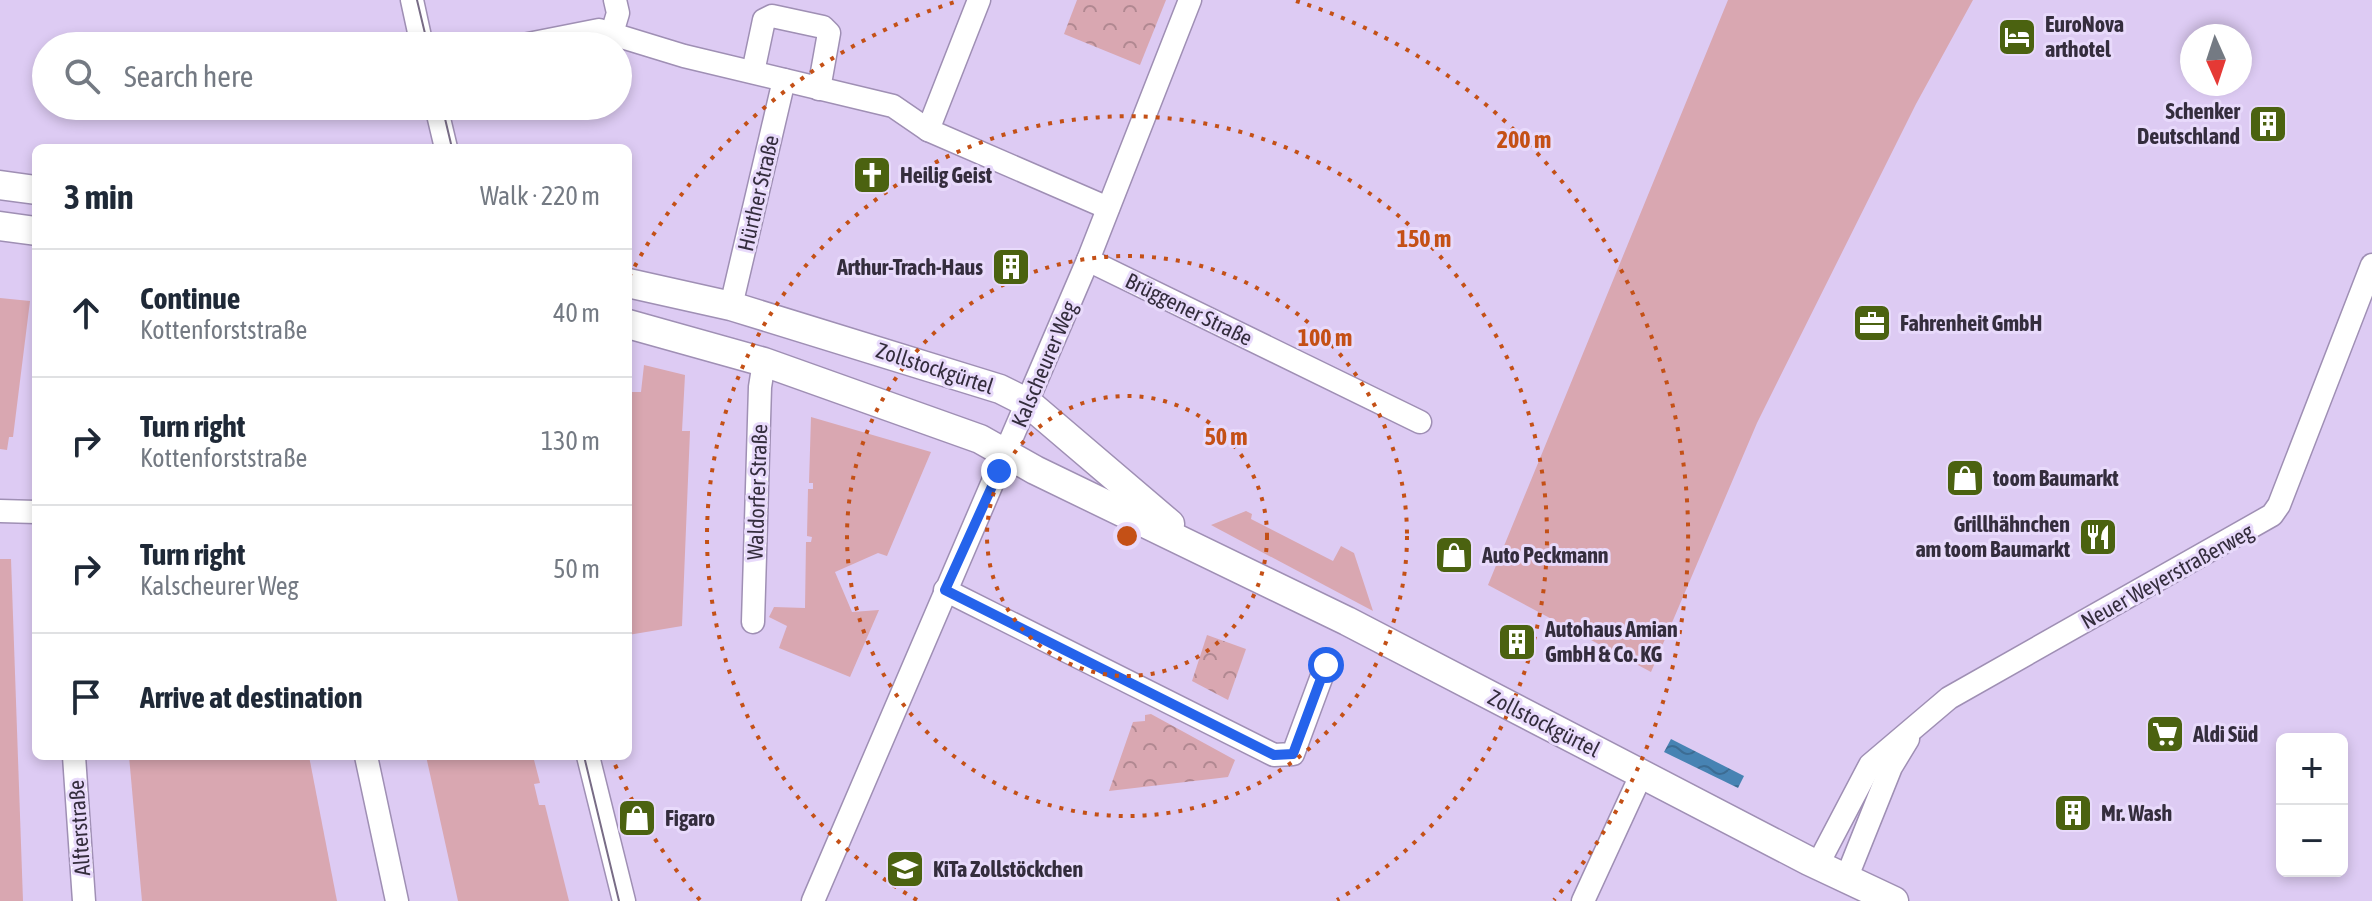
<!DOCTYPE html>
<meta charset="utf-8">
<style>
body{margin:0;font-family:"Asap Condensed",sans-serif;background:#f2f2f3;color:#1f2937}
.controls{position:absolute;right:24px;bottom:24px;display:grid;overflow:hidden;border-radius:12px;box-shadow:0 4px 12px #0003}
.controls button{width:72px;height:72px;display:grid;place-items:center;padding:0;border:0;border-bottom:2px solid #e0e1e3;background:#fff;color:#1f2937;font:40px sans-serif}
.compass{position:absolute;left:2180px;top:24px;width:72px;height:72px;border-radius:50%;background:#fff;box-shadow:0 4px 12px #0003;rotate:177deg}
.stop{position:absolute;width:24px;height:24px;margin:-18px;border:6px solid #2563eb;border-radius:50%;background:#fff}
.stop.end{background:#2563eb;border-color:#fff;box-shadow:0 2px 8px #0008}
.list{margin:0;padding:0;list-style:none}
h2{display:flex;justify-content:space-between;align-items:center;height:104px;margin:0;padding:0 32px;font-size:34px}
h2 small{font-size:26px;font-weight:400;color:#747a83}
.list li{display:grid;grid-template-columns:52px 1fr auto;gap:24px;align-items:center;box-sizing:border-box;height:128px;padding:0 32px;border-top:2px solid #e0e1e3}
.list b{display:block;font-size:30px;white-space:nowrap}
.list p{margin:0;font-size:26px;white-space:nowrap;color:#747a83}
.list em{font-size:26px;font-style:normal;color:#747a83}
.icon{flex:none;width:44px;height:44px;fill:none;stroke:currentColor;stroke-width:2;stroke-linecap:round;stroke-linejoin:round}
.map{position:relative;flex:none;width:2372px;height:901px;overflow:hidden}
.search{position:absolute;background:#fff;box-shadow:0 4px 12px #0003;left:32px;top:32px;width:600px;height:88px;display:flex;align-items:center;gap:20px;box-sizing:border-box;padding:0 28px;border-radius:44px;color:#747a83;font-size:30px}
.panel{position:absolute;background:#fff;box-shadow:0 4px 12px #0003;left:32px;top:144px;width:600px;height:616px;border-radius:12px}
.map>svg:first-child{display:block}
</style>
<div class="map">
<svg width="2372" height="901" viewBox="0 0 2372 901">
<defs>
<pattern id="park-crowns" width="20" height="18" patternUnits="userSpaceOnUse" patternTransform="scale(2)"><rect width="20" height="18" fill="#d9a7b1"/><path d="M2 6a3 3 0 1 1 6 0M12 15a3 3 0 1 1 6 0" fill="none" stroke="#b18891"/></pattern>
<pattern id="water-waves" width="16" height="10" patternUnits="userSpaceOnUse" patternTransform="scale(2)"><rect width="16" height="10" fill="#4783b3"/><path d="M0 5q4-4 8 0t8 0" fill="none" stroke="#3c6c93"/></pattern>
</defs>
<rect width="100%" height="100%" fill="#ddcbf3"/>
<g fill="#d9a7b1">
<path d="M1728,0H1973L1916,104L1757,423L1651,672L1488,585Z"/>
<path d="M0,298L30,301L13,437H9L7,450L0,449Z"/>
<path d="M644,365L685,375L682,431H690L682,626L628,635V392H641Z"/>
<path d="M811,417L931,452L887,556L878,553L835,572L852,612L879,610L850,677L779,648L787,626L769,617L774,607L805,608L806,542H811L812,537L807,536L808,489H813V483H809Z"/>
<path d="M1246,511L1252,514L1251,519L1333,561L1341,546L1354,553L1373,611L1211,525Z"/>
<path d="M0,559H11L23,901H0Z"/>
<path d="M129,756H309L337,901H142Z"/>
<path d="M426,756H533L540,783L534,784L539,805H545L569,901H458Z"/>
</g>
<g fill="url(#park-crowns)">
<path d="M1077,0H1166L1140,65L1064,34Z"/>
<path d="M1207,635L1246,649L1228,700L1192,681Z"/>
<path d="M1151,714L1235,760L1228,777L1109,791L1133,722L1145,721V715Z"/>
</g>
<path fill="url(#water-waves)" d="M1671,739L1744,776L1738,788L1664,752Z"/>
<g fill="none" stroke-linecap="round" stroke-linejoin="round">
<defs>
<g id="minor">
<path d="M412,0L422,46"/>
<path d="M612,33L618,13L615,0"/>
<path d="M518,46L599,30L684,56L893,106L928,130L1108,208"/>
<path d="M753,72L764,20L772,16L823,27L829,33L819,89"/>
<path d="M436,106L446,148"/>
<path d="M928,130L979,0"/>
<path d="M1088,260L1420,422"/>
<path d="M731,306L784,80"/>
<path d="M0,511L36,512"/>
<path d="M945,590L1274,755L1293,754L1326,665"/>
<path d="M753,622L760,387L764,362"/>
<path d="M74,756L84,901"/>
<path d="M366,756L397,901"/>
<path d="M588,756L624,901"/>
<path d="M1818,864L1870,765L1949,698L2272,515L2279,505L2372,265"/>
<path d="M1846,879L1891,767L1908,739"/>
<path d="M813,901L1088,260L1190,0"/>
<path d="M1583,901L1642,773"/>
</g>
<g id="major">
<path d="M0,185L36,190"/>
<path d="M0,226L36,231"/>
<path d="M628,283L731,306L1000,389L1028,403L1170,524"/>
<path d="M628,324L764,362L980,439L1035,470L1347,621L1809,861L1894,901"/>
</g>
</defs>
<use href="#minor" stroke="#9f8fb4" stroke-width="25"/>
<use href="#major" stroke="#9f8fb4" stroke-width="31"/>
<use href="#minor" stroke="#fff" stroke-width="22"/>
<use href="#major" stroke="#fff" stroke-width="28"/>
<g stroke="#786c86" stroke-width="2">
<path d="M417,0L428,46"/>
<path d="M442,106L452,148"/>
<path d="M584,756L619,901"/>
</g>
</g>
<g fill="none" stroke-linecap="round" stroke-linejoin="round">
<path stroke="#2563eb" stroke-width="10" d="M999,471L945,590L1274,755L1293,754L1326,665"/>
</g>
<g fill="none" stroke="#c45016" stroke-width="4" stroke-dasharray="4 8">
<circle cx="1127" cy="536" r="140"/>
<circle cx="1127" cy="536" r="280"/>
<path d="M917 900A420 420 0 1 1 1337 900"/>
<path d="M700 900A561 561 0 0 1 613 760M629 277A561 561 0 0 1 958 1M1296 1A561 561 0 0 1 1554 900"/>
</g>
<defs>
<symbol id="hotel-square" viewBox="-11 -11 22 22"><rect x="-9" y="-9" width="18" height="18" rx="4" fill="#4b6210" stroke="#e8dafb"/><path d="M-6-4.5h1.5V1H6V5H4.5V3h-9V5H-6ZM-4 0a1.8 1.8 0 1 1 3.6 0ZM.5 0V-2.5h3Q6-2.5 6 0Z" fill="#fff"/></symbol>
<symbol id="building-square" viewBox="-11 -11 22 22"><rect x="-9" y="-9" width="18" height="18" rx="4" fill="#4b6210" stroke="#e8dafb"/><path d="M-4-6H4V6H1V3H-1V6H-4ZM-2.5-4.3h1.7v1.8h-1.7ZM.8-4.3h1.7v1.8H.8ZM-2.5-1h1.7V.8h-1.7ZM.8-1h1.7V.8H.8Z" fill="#fff"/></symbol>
<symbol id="church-square" viewBox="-11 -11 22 22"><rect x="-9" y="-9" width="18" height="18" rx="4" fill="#4b6210" stroke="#e8dafb"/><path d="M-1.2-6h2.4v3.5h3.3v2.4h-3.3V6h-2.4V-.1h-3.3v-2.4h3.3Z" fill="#fff"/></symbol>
<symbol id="office-square" viewBox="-11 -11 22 22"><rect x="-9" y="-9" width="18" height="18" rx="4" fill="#4b6210" stroke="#e8dafb"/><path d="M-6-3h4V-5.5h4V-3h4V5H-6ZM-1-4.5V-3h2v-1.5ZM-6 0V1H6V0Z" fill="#fff"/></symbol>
<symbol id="shop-square" viewBox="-11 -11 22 22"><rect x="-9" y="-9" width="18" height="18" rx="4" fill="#4b6210" stroke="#e8dafb"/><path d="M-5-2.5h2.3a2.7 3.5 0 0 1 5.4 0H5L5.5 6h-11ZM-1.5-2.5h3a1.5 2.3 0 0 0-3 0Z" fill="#fff"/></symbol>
<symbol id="restaurant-square" viewBox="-11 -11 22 22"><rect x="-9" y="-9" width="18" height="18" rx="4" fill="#4b6210" stroke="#e8dafb"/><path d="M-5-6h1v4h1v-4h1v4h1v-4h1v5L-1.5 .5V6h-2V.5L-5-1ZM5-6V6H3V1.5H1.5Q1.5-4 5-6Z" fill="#fff"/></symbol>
<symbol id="supermarket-square" viewBox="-11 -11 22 22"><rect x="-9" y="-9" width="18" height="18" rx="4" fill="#4b6210" stroke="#e8dafb"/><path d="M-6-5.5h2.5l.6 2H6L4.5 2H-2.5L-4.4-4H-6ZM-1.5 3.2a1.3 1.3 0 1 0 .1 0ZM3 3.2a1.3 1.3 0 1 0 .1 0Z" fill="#fff"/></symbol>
<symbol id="school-square" viewBox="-11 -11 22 22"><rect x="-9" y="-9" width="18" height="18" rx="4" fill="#4b6210" stroke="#e8dafb"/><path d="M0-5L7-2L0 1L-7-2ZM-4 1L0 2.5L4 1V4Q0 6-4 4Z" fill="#fff"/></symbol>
</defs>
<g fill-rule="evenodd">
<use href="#hotel-square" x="1995" y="15" width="44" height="44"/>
<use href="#building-square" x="2246" y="102" width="44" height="44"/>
<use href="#church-square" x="850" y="153" width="44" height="44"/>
<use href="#building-square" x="989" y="245" width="44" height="44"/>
<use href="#office-square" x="1850" y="301" width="44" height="44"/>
<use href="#shop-square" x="1943" y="456" width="44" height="44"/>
<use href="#restaurant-square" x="2076" y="515" width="44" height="44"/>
<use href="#shop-square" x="1432" y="533" width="44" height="44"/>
<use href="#building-square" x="1495" y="620" width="44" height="44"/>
<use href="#supermarket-square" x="2143" y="712" width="44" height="44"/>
<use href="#building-square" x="2051" y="791" width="44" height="44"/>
<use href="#shop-square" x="615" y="796" width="44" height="44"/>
<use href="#school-square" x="883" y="847" width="44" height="44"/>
</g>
<g text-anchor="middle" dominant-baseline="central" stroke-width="6" stroke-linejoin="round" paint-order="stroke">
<g font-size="22" font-weight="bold" fill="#342d3d" stroke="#e8dafb" text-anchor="start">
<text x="2045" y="24">EuroNova<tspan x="2045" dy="25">arthotel</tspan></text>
<text x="2240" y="111" text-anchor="end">Schenker<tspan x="2240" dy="25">Deutschland</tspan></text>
<text x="900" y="175">Heilig Geist</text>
<text x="983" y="267" text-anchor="end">Arthur-Trach-Haus</text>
<text x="1900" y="323">Fahrenheit GmbH</text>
<text x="1993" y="478">toom Baumarkt</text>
<text x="2070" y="524" text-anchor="end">Grillhähnchen<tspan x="2070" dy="25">am toom Baumarkt</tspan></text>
<text x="1482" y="555">Auto Peckmann</text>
<text x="1545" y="629">Autohaus Amian<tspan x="1545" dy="25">GmbH &amp; Co. KG</tspan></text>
<text x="2193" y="734">Aldi Süd</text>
<text x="2101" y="813">Mr. Wash</text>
<text x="665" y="818">Figaro</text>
<text x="933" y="869">KiTa Zollstöckchen</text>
</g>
<g font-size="22" fill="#342d3d" stroke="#e8dafb">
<text transform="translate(758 193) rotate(-77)">Hürther Straße</text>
<text transform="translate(1189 309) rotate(26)">Brüggener Straße</text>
<text transform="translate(1044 364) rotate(-67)">Kalscheurer Weg</text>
<text transform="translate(935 368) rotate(18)">Zollstockgürtel</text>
<text transform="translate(757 492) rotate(-88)">Waldorfer Straße</text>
<text transform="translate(2167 576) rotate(-29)">Neuer Weyerstraßerweg</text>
<text transform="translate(1544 723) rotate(27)">Zollstockgürtel</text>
<text transform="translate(79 828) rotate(-94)">Alfterstraße</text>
</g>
</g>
<circle cx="1127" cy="536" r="12" fill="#c45016" stroke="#e8dafb" stroke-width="4"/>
<g font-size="24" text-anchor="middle" font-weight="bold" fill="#c45016" stroke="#e8dafb" stroke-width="6" stroke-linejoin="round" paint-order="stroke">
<text x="1524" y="148">200 m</text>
<text x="1424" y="247">150 m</text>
<text x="1325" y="346">100 m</text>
<text x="1226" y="445">50 m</text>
</g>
</svg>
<div class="controls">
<button>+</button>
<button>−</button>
</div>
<svg class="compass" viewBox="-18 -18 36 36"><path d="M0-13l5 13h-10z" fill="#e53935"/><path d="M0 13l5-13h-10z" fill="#747a83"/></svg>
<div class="stop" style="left:1326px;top:665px"></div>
<div class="stop end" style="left:999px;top:471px"></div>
<div class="search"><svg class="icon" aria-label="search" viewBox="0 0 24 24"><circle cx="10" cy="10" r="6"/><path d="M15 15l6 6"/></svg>Search here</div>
<section class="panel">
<h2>3 min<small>Walk · 220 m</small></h2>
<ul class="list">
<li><svg class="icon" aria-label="ahead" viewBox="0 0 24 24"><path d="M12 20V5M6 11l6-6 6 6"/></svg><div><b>Continue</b><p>Kottenforststraße</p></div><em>40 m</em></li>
<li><svg class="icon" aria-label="right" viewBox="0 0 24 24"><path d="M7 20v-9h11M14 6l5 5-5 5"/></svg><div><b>Turn right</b><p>Kottenforststraße</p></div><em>130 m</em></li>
<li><svg class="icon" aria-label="right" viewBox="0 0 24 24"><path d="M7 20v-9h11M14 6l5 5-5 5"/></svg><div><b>Turn right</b><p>Kalscheurer Weg</p></div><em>50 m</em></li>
<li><svg class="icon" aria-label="arrive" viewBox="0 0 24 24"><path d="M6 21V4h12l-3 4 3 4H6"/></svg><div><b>Arrive at destination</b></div></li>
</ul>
</section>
</div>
